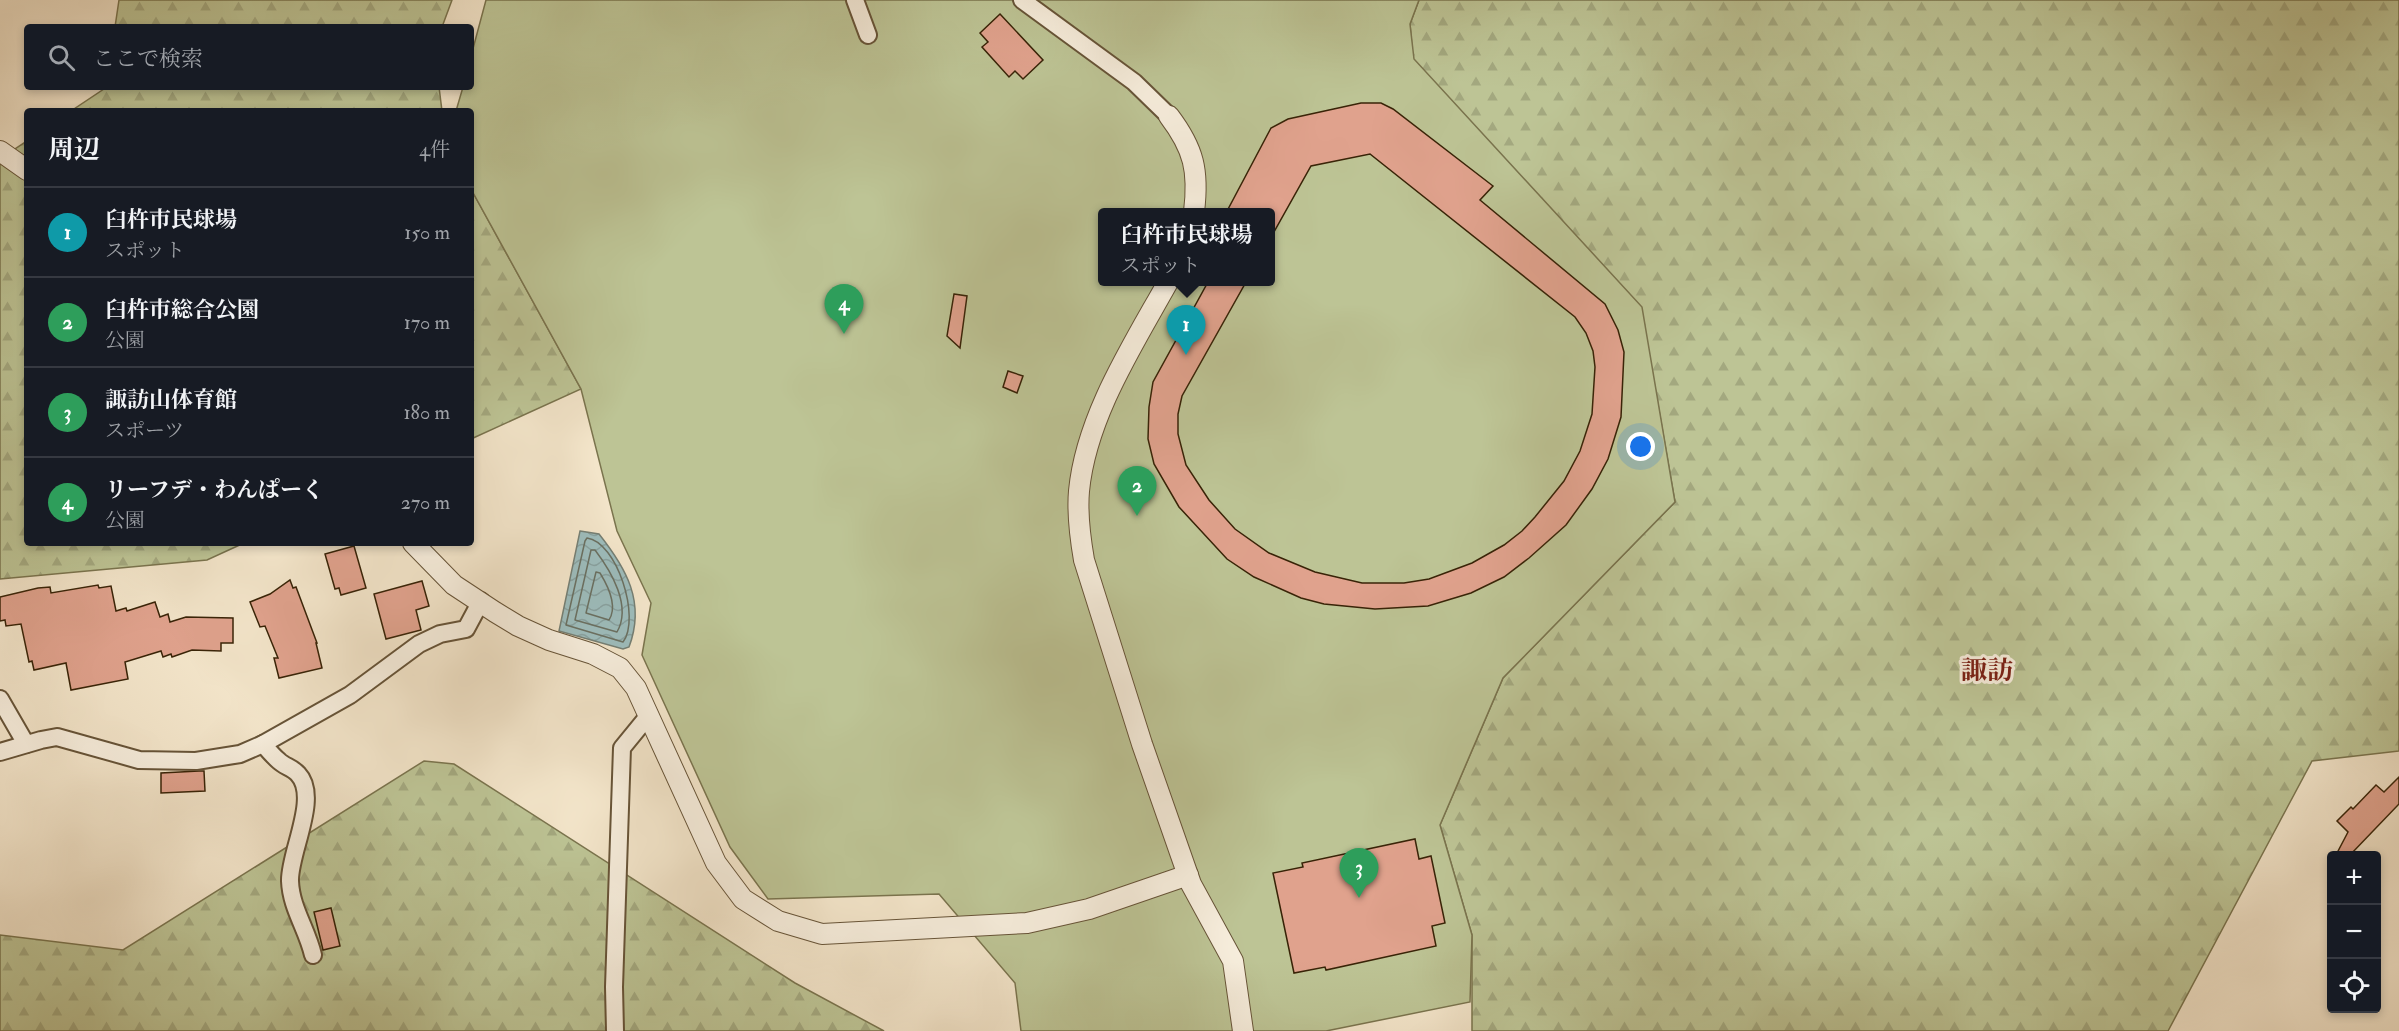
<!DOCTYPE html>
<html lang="ja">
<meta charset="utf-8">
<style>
body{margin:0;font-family:"IM FELL Double Pica","Noto Serif JP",serif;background:#20242c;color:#f1f3f6}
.controls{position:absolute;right:18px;bottom:18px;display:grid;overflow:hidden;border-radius:6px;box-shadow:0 3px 9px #0003}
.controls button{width:54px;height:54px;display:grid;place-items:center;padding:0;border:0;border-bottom:2px solid #363941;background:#171b24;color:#f1f3f6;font:30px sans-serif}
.you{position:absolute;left:1641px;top:447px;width:21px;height:21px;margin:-15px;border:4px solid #fff;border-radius:50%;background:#1a73e8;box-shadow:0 0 0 9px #1a73e833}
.badge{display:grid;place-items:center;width:39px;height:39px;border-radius:50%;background:#b45309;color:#fff;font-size:20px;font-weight:700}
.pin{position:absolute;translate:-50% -50px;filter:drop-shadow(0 2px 3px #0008)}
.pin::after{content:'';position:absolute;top:32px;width:21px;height:18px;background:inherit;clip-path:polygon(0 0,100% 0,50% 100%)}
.popup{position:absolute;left:1098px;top:208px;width:177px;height:78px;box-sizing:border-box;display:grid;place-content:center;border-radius:6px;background:#171b24;filter:drop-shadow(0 2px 4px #0005);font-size:20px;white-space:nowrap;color:#9ea1a6}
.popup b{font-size:22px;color:#f1f3f6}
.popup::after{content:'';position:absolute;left:50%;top:100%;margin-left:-12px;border:12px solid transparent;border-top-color:#171b24}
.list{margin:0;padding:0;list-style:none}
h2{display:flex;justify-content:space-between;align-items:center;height:78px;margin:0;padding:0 24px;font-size:26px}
h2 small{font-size:20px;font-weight:400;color:#9ea1a6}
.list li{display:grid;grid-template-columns:39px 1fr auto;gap:18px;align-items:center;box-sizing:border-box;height:90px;padding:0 24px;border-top:2px solid #363941}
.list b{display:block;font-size:22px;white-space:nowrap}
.list p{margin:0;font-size:20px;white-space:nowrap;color:#9ea1a6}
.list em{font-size:20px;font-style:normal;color:#9ea1a6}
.icon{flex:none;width:33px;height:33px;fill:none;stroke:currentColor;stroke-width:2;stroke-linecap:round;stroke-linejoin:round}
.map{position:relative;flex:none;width:2399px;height:1031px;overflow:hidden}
.search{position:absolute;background:#171b24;box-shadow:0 3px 9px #0003;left:24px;top:24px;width:450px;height:66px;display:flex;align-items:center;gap:15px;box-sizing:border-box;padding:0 21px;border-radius:6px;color:#9ea1a6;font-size:22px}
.panel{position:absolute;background:#171b24;box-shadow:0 3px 9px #0003;left:24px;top:108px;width:450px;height:438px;border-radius:6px}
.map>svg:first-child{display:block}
</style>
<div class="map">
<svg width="2399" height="1031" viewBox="0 0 2399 1031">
<defs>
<pattern id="forest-firs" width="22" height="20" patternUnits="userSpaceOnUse" patternTransform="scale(1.5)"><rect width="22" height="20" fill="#bdc495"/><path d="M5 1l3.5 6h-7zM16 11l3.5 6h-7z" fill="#a3a87f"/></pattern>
<pattern id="water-waves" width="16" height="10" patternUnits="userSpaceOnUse" patternTransform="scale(1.5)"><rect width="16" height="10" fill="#9dbdbd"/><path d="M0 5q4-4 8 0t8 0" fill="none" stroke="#88a2a1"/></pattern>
</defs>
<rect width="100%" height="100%" fill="#f3e5ca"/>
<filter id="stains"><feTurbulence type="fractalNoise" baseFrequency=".00333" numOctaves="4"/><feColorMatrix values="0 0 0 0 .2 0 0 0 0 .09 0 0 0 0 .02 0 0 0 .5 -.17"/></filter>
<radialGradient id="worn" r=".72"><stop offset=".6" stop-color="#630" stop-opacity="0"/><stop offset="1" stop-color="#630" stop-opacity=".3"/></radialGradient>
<g fill="url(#forest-firs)" stroke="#7a744e" stroke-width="1.5">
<path d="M119,0H452L442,27H115Z"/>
<path d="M1419,0H2399V751L2312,761L2168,1031H1472V935L1440,825L1503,678L1675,502L1641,307L1413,59L1410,24Z"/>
<path d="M107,87H439L442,111H71Z"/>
<path d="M27,141V543H244L207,560L0,579V159Z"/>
<path d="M471,189L581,389L471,439Z"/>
<path d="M424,761L454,764L795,983L884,1031H0V935L123,950Z"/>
</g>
<path fill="#bdc495" stroke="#7a744e" stroke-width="1.5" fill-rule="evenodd" d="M486,0H1419L1410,24L1414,59L1642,307L1675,502L1503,678L1440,825L1472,935L1470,1002L1326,1031H1021L1015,983L939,894L768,899L730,847L642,655L651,603L617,531L581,389L471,189V111H456L463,87H471V56ZM1102,212H1270V282H1102Z"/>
<path fill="url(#water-waves)" stroke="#757f74" stroke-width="1.5" d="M580,531L599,534C626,568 646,602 629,647L623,649L559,631Z"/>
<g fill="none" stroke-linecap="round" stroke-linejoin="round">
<g stroke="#6a7062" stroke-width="1.5">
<path d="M587,538C617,542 641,618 623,642L566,625L585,541Z"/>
<path d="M591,550H595C611,571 632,606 617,632L575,620Z"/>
<path d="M596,572L600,573C608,586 618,606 609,620L586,613Z"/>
</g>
</g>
<g fill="#e0a28d" stroke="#382307" stroke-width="1.5">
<path d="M1000,14L1043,60L1023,79L1015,71L1009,77L982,47L988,42L980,33Z"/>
<path d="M1361,103H1381L1393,109L1493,186L1480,200L1605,304L1618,330L1624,352L1621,417L1608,459L1592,489L1566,525L1529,558L1504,577L1471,593L1428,606L1375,609L1324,604L1301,598L1254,577L1227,559L1179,507L1154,464L1148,439L1149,407L1153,382L1208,282H1246L1182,396L1178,414V434L1186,465L1209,500L1235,529L1269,553L1315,572L1362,583H1404L1429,579L1472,563L1504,545L1522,531L1535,517L1564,481L1580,451L1592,414L1595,367L1593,351L1586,333L1575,317L1370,154L1311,166L1270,239V213H1226L1271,128L1288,119Z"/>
<path d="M954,294L967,296L960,348L947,336Z"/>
<path d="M1008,371L1023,376L1017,393L1003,387Z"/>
<path d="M354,546L366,588L341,595L339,588L335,589L325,554Z"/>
<path d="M290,580L293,588L296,587L317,643H316L322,668L279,678L274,658H278L265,626L260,627L250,602L270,594Z"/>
<path d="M422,581L429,606L416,610L421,630L386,639L374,594Z"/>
<path d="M98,585L99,588L111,586L116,611L126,608L127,611L155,602L160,617L168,614L170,622L186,617L233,618V643H221V651L192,650L172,657L171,654L163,657L161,651L125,662L128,679L71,690L66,663L34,670L32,661L29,662L21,624L6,626L5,620L0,621V597L38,588L50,587L51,593Z"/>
<path d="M199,771H204L205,791L161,793V773Z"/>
<path d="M2399,777V804L2350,855H2336L2348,832L2337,821L2351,807L2353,809L2376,785L2384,792Z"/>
<path d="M1415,839L1419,859L1431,856L1445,923L1432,926L1436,946L1326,970L1325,967L1294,973L1273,873L1303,867L1302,863Z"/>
<path d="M331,908L340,946L323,950L314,912Z"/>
</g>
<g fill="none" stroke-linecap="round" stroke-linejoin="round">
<defs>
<g id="minor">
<path d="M855,0L868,35"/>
<path d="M1022,0L1134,82L1169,116"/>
<path d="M0,699L26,744"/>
<path d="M263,744C268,750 273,756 279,761C284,766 293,768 298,774C320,797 289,853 290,881C291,908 307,929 313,955"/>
<path d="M0,752L41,740L57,737L139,760L196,761L240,754L263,744L350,695L419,644L440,634L466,629L481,601"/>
<path d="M615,1031L614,987L622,748L649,715"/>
</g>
<g id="tertiary">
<path d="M1169,116C1194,149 1199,171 1194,212"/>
<path d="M0,151L27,170"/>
<path d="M1168,282C1133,345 1086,417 1079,491C1077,514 1080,537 1084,560L1142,744L1191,884L1233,961L1243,1031"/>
<path d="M413,543L454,585L495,612L518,626L549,640L593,654L620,668L636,688L716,863L743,899L778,921L822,934L1027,923L1089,909L1188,875"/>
</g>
</defs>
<use href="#minor" stroke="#675438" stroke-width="20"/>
<use href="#tertiary" stroke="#675438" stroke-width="22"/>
<use href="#minor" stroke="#f7eedd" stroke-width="16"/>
<use href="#tertiary" stroke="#f7eedd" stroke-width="20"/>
</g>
<g text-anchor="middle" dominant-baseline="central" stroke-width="6" stroke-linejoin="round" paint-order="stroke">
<g font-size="26" font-weight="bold" fill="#7a1f14" stroke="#f7eedd">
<text x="1987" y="671">諏訪</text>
</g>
</g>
<rect width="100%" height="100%" filter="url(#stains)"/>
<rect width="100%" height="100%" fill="url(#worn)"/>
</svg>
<div class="controls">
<button>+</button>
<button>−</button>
<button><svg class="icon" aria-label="locate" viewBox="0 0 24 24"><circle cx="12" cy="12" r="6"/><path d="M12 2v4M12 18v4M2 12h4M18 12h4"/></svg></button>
</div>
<div class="you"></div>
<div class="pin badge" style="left:1186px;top:355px;background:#0f9aa8">1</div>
<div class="popup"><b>臼杵市民球場</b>スポット</div>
<div class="pin badge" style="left:1137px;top:516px;background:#2e9e5b">2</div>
<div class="pin badge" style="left:1359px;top:898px;background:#2e9e5b">3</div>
<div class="pin badge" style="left:844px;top:334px;background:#2e9e5b">4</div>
<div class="search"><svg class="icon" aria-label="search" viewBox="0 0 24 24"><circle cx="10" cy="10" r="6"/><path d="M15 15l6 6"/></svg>ここで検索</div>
<section class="panel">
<h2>周辺<small>4件</small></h2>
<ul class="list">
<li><span class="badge" style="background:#0f9aa8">1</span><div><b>臼杵市民球場</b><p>スポット</p></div><em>150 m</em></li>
<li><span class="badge" style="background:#2e9e5b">2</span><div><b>臼杵市総合公園</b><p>公園</p></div><em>170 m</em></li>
<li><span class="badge" style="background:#2e9e5b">3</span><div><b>諏訪山体育館</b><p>スポーツ</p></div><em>180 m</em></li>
<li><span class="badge" style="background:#2e9e5b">4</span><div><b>リーフデ・わんぱーく</b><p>公園</p></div><em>270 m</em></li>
</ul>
</section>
</div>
